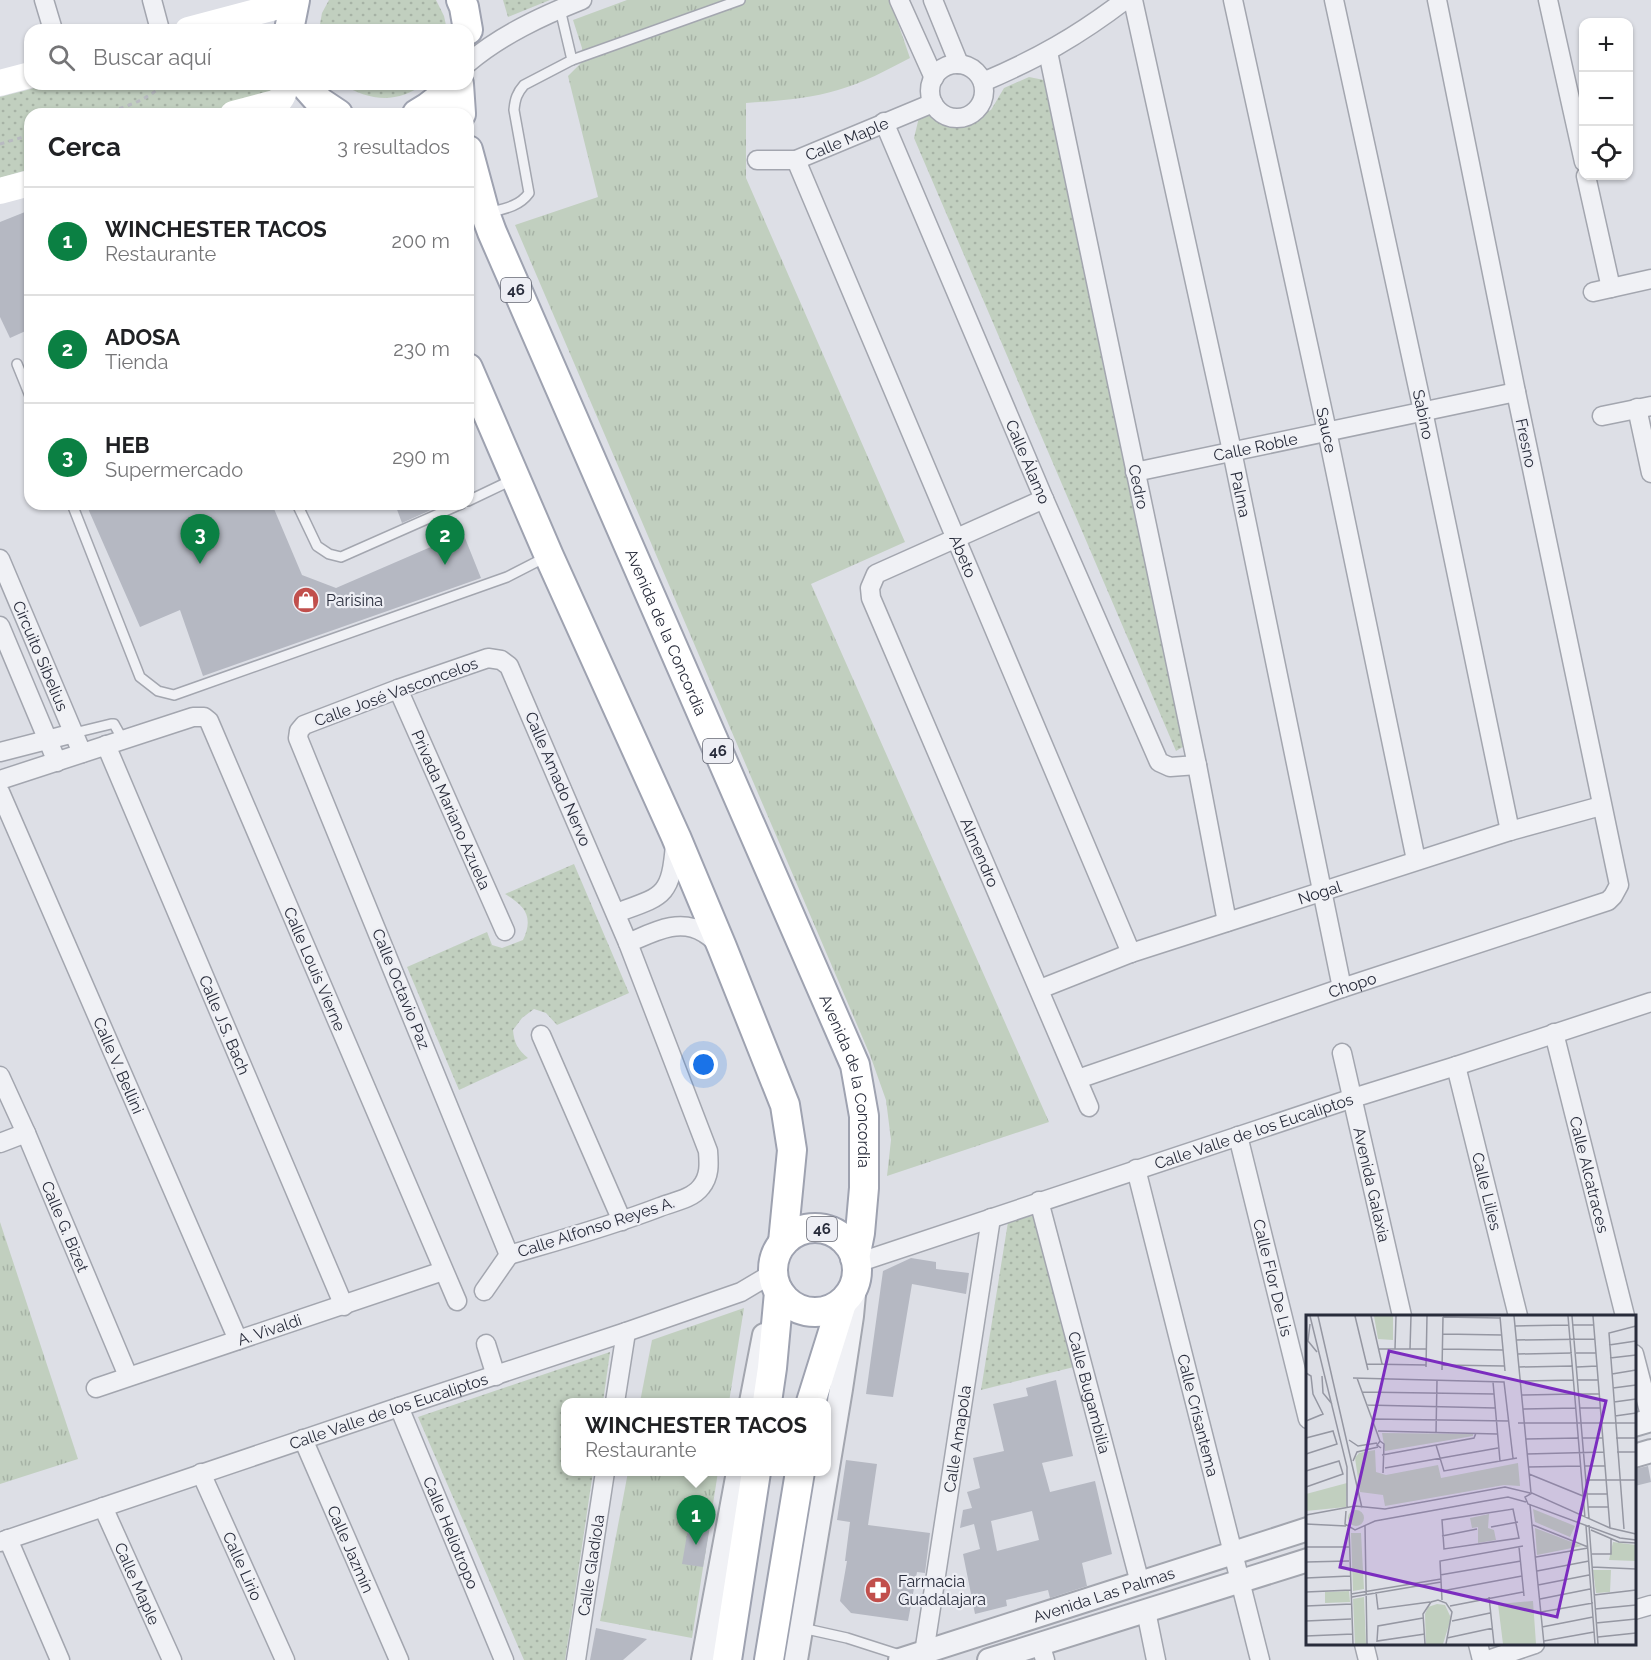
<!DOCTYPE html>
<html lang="es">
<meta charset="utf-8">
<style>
body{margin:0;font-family:Raleway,sans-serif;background:#f2f2f2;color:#202124}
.controls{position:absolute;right:18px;top:18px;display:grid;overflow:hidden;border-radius:12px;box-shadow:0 2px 4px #0004}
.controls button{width:54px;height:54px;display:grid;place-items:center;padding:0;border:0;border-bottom:2px solid #e0e0e0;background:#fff;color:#202124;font:30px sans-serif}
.you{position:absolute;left:704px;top:1065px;width:21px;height:21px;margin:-15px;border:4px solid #fff;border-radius:50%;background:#1a73e8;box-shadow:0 0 0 9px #1a73e833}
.badge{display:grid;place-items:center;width:39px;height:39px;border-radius:50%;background:#0b8043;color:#fff;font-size:20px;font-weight:700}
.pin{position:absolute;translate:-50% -50px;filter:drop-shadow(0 2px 3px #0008)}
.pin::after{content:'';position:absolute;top:32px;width:21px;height:18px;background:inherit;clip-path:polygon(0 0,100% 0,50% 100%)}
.popup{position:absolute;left:561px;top:1398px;width:270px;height:78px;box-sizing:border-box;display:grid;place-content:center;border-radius:12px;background:#fff;filter:drop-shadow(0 2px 4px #0005);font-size:20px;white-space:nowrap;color:#757577}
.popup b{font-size:22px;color:#202124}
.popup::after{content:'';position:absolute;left:50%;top:100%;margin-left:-12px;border:12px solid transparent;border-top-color:#fff}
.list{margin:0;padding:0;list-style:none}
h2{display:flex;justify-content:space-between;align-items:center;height:78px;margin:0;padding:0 24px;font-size:26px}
h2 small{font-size:20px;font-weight:400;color:#757577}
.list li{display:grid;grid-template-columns:39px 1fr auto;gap:18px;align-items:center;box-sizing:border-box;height:108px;padding:0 24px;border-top:2px solid #e0e0e0}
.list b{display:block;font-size:22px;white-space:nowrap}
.list p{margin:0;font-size:20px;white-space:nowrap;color:#757577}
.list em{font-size:20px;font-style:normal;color:#757577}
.icon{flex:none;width:33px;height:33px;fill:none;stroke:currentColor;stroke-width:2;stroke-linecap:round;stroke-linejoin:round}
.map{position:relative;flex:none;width:1651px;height:1660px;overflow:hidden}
.search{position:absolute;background:#fff;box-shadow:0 2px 4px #0004;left:24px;top:24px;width:450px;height:66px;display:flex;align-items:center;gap:15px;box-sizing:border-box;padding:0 21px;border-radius:18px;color:#757577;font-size:22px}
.panel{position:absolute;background:#fff;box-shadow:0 2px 4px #0004;left:24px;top:108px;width:450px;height:402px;border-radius:18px}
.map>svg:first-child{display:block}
</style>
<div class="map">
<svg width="1651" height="1660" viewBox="0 0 1651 1660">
<defs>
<pattern id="grass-tufts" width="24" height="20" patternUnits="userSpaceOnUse" patternTransform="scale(1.5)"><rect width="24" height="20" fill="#c1cfbf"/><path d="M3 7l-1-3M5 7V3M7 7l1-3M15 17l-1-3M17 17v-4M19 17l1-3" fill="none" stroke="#a6b2a5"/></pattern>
<pattern id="park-dots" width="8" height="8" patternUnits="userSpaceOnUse" patternTransform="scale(1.5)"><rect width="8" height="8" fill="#c1cfbf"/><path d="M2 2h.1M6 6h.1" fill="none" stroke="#a6b2a5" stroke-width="1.8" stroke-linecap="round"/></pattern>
</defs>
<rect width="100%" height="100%" fill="#dddfe6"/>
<g fill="url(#grass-tufts)">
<path d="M627,0H890L910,58C887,70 863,83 838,90C809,99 777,101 746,103V178L905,542L811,584L1049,1122L887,1176L891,1140L886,1100L870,1055L515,225L598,197L568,76L581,63L582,48L573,20Z"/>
<path d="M0,1222L78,1459L0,1484Z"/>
<path d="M744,1308L729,1402H640L652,1340Z"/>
<path d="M628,1472H718L692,1638L600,1621Z"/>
</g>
<g fill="url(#park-dots)">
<path d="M329,0H436L444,16L447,30H319L322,13Z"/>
<path d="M503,0H550L508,17Z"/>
<path d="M1029,77L1044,80L1049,92L1188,744L1176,751L914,138L920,113L956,123L991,110L1004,88Z"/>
<path d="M50,84H279V95L216,114H30V169L0,178V97Z"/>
<path d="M343,84H423C399,104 367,101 343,84Z"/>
<path d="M574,864L629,993L557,1025L546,1013L534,1009L522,1018L513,1030C514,1043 518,1050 528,1058L459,1090L407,967L487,932L492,945L502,948L523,940C534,917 525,906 505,894Z"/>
<path d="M1036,1215L1074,1367L981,1390L1008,1222Z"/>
<path d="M610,1352L603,1402H566V1472H593L565,1660H524L418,1417Z"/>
</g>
<g fill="#b5b8c2" fill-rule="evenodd">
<path d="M30,210V329L10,338L0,317V222Z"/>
<path d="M86,504H272L302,575L336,588L463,533L481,578L203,676L180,610L140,627Z"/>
<path d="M395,504H444L402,523Z"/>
<path d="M911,1258L936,1262V1269L969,1273L966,1294L912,1284L893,1397L866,1394L883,1271Z"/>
<path d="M1056,1380L1073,1456L1042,1463L1050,1492L1095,1481L1112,1554L1082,1563L1087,1586L1050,1598L1048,1590L1006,1600L1007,1606L975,1614L963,1554L980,1549L974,1524L960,1528L963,1510L972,1508L967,1492L980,1488L973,1458L1004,1451L993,1404L1028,1396L1026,1388ZM1032,1511L1039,1540L997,1551L991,1521Z"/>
<path d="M846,1460L877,1464L868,1525L930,1533L925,1573L917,1572L908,1621L851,1613L840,1601L847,1561H845L850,1522L837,1520Z"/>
<path d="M1648,1466L1651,1482L1635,1486V1469Z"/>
<path d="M689,1523L710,1526L703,1567L682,1564Z"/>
<path d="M596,1628L647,1639L623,1660H590Z"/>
</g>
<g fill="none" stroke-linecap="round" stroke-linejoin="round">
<defs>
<g id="service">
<path d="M572,60L740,0"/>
<path d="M487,213C503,209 519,207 529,193L514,110C515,99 517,93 524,85L572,60L560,9"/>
<path d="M17,364L30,396"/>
<path d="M468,501L512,480"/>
<path d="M72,504L140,677L158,691L174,695L507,577L546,557"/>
<path d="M297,504L317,546L329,554L341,557L461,504"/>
<path d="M74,733L111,724H114L123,740"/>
<path d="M802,1628L847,1638L903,1656"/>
</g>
<g id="minor">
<path d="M44,0L53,30"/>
<path d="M152,0L160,30"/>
<path d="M899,0L934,78"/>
<path d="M933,0L959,64"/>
<path id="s1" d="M1133,0L1232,451L1342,988"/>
<path id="s2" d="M1233,0L1327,431L1416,860"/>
<path id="s3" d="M1334,0L1423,411L1510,831"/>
<path d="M1548,0L1584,162"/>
<path id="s4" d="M1048,52L1197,765L1227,922"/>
<path d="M468,63C501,35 542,16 582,0"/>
<circle cx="957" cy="91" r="27"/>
<path d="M983,82C1037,59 1078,36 1125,0"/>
<path id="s5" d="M884,122L1044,499L1159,762L1170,767L1197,765"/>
<path id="s6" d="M757,160H796L933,103"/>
<path id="s7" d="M796,160L1131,953"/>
<path d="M1586,176L1611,288"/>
<path d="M1593,292L1651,279"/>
<path d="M1637,408L1651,473"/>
<path d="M1602,416L1651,406"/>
<path id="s8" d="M1135,472L1516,392"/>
<path id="s9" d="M1044,499L876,574L870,588L871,598L1089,1107"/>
<path id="s10" d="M0,559L82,753"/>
<path d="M0,626L57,762"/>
<path d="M488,658L501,660L509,666L628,943L708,1151C709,1164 710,1176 701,1187C692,1199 673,1202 660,1207C611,1226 560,1240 509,1255L298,738L299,731L304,725L398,689Z"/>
<path id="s11" d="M398,689L505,931"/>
<path id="s12" d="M106,745L344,1306"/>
<path d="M0,752L74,733"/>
<path id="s13" d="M0,780L193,717H204L209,721L457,1301"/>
<path id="s14" d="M0,792L238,1340"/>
<path d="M616,913C663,896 671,897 675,844"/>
<path d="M628,943C652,933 679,917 704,933C710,936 714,941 719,945"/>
<path id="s15" d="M1040,989L1131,953L1510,831L1601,806"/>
<path id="s16" d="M1554,1033L1625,1316"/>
<path d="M541,1035L622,1221"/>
<path id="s17" d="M1342,1053L1402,1316"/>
<path id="s18" d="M1456,1066L1518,1316"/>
<path id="s19" d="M0,1076L26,1133L128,1376"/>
<path id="s20" d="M1078,1079L1342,988L1608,901L1613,896L1619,885L1516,392L1437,0"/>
<path id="s21" d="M1238,1136L1308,1419"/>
<path d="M0,1143L26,1133"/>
<path id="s22" d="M1136,1169L1260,1660"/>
<path id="s23" d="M1039,1201L1140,1583"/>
<path id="s24" d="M857,1263L1353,1098L1456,1066L1651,1002"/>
<path d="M484,1291L509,1255"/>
<path d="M486,1344L496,1376"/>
<path d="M1634,1354L1651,1419"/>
<path id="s25" d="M96,1388L443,1271"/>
<path d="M615,1402L626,1332"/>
<path id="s26" d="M399,1407L504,1660"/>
<path id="s27" d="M303,1439L399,1660"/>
<path id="s28" d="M201,1473L285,1660"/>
<path id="s29" d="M103,1507L172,1660"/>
<path d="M8,1539L60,1660"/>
<path id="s30" d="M0,1542L399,1407L626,1332L741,1292L773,1273"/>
<path d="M1634,1610L1651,1605"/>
<path d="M1146,1611L1156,1660"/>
<path d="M1040,1643L1045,1660"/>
<path d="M1364,1644L1368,1660"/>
<path d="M1478,1644L1482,1660"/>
<path id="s31" d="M576,1660L605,1472"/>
<path id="s32" d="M926,1660L924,1653L991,1218"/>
<path d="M1488,1660L1535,1644"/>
</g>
<g id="tertiary">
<path d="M751,1402L764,1335"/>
<path d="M1634,1425L1651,1420"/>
<path d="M1634,1456L1651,1451"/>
<path d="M703,1660L738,1472"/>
<path d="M796,1660L841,1389L852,1316L855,1284"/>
<path id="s33" d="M900,1660L1308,1529"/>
<path d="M989,1660L1308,1560"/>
</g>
<g id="primary">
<path d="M461,0L464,7L468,30"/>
<path d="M289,30L295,0"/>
<path d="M304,84L320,102L338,114"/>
<path d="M459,84L461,114"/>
<path d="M417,114C431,106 443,97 452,84"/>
<path id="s34" d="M468,150L485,213L492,232L855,1065L864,1116V1188L860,1233L855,1258"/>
<path d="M468,368L549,556L676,837L722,947L785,1105L792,1150L783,1242"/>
<circle cx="815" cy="1270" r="42"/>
<path d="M767,1402L772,1368L779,1292"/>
<path d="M811,1402L842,1303"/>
<path d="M727,1660L756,1472"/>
<path d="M769,1660L800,1472"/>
</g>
</defs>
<use href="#service" stroke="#a3a6af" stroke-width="12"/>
<use href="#minor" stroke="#a3a6af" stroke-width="21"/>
<use href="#tertiary" stroke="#a3a6af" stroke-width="26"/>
<use href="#primary" stroke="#9ea2b0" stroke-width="32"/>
<g stroke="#b8bac1" stroke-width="3" stroke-dasharray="4.5 4.5" stroke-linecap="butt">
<path d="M102,114C125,107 146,101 164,84"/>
<path d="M0,144L30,135"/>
</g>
<use href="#service" stroke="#f0f1f5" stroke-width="9"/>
<use href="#minor" stroke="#f0f1f5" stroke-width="18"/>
<use href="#tertiary" stroke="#f0f1f5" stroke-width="22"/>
<g stroke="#fff" stroke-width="26">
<path d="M188,30L294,2"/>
<path d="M0,83L30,75"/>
<path d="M233,114L278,102C283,96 285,92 283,84"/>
<path d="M0,191L30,183"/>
</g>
<use href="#primary" stroke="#fff" stroke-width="28"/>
</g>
<defs>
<symbol id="shop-disc" viewBox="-11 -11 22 22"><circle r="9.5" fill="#c14f4c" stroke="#edeef4"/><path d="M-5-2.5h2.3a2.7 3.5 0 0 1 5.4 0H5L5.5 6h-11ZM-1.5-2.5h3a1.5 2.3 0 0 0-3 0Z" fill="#fff"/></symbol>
<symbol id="pharmacy-disc" viewBox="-11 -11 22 22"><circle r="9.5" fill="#c14f4c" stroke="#edeef4"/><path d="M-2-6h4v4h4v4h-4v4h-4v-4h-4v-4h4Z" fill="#fff"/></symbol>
</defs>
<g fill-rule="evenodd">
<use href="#shop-disc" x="291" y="585" width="30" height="30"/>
<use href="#pharmacy-disc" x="863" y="1575" width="30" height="30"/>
</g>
<g text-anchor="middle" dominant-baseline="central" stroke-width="4.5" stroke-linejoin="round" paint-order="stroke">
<g fill="#edeef4" stroke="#636672" stroke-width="1.5">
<rect x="501" y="278" width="30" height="24" rx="4.5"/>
<rect x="703" y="739" width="30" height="24" rx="4.5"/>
<rect x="807" y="1217" width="30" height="24" rx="4.5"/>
</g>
<g font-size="15" font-weight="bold" fill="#282c3b">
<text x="516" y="290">46</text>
<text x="718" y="751">46</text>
<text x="822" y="1229">46</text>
</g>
<g font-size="16" fill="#282c3b" stroke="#edeef4">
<text stroke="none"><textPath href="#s6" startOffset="94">Calle Maple</textPath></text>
<text stroke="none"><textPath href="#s3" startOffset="424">Sabino</textPath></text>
<text stroke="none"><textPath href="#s2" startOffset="440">Sauce</textPath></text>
<text transform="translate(1526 443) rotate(78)">Fresno</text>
<text stroke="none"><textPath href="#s8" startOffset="123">Calle Roble</textPath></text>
<text stroke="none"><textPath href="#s5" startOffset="369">Calle Álamo</textPath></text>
<text stroke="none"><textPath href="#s4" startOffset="444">Cedro</textPath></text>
<text stroke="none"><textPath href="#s1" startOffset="506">Palma</textPath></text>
<text stroke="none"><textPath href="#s7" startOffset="430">Abeto</textPath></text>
<text stroke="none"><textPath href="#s34" startOffset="522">Avenida de la Concordia</textPath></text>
<text stroke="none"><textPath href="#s10" startOffset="105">Circuito Sibelius</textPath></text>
<text transform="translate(396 692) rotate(-20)">Calle José Vasconcelos</text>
<text transform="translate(558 779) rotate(67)">Calle Amado Nervo</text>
<text stroke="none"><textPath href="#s11" startOffset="132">Privada Mariano Azuela</textPath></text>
<text stroke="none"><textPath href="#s9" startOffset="486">Almendro</textPath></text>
<text stroke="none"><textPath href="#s15" startOffset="296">Nogal</textPath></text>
<text stroke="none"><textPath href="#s13" startOffset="490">Calle Louis Vierne</textPath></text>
<text stroke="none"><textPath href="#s20" startOffset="290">Chopo</textPath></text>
<text transform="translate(401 989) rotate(68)">Calle Octavio Paz</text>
<text stroke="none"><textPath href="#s12" startOffset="304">Calle J.S. Bach</textPath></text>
<text stroke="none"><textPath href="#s14" startOffset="298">Calle V. Bellini</textPath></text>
<text stroke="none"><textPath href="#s34" startOffset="1008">Avenida de la Concordia</textPath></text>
<text stroke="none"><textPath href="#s24" startOffset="418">Calle Valle de los Eucaliptos</textPath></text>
<text stroke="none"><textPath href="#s16" startOffset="146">Calle Alcatraces</textPath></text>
<text stroke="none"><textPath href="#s17" startOffset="135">Avenida Galaxia</textPath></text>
<text stroke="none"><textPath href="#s18" startOffset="129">Calle Lilies</textPath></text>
<text stroke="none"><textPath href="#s19" startOffset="164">Calle G. Bizet</textPath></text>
<text transform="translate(596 1227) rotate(-18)">Calle Alfonso Reyes A.</text>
<text stroke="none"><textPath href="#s21" startOffset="146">Calle Flor De Lis</textPath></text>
<text stroke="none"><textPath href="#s25" startOffset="183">A. Vivaldi</textPath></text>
<text stroke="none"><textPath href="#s23" startOffset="198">Calle Bugambilia</textPath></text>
<text stroke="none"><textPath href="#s30" startOffset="410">Calle Valle de los Eucaliptos</textPath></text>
<text stroke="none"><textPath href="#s22" startOffset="254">Calle Crisantema</textPath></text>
<text stroke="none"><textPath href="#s32" startOffset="224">Calle Amapola</textPath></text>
<text stroke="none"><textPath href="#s26" startOffset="136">Calle Heliotropo</textPath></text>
<text stroke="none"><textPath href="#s27" startOffset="120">Calle Jazmín</textPath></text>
<text stroke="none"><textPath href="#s31" startOffset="96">Calle Gladiola</textPath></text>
<text stroke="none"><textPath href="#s28" startOffset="102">Calle Lirio</textPath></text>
<text stroke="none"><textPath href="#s29" startOffset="84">Calle Maple</textPath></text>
<text stroke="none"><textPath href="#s33" startOffset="214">Avenida Las Palmas</textPath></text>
</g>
<g font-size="16" fill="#282c3b" stroke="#edeef4" text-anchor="start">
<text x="326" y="600">Parisina</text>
<text x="898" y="1581">Farmacia<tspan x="898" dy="18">Guadalajara</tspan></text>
</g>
</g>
<g transform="translate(1306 1315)">
<rect width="330" height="330" fill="#dddfe6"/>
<path d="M69,135L70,157L80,160L132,150L135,163L212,148L214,171L198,170L79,191L77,180L54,177L49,143L53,138ZM41,168L40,192L0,196V179ZM227,194L269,211L264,222L229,207ZM227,286L230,329H197L192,289Z" fill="#c1cfbf"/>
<path d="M68,1H87V25L72,24ZM76,118L167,119V121L79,136ZM42 203a8 8 0 1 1 16 0a8 8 0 1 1-16 0ZM183,199L182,213L188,215L190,225L172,228V212L166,213L164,203ZM229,213L276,231L231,240ZM45,218H55L58,274L47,276ZM307,227L330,230V246L303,245ZM287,255H305L304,277L290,278ZM43,276L44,287L19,288V277ZM58,282L60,329H49L47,284ZM131,289L139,290L145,303L137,329H120L119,299L122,292Z" fill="#c1cfbf"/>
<path fill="none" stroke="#9597a2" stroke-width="1.5" d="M4,1L41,152V193M12,1L56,193M49,1L62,55M65,1L76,49M208,1L225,178M262,1L279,203M266,1L283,203M287,1L304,213M137,2L194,3M194,2L199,56M4,9L2,26L11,37M267,10H287M209,11L263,10M137,19L196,20M210,25L289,24M303,30L330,26M72,34H120M89,34L90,1M104,34L105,1M137,34L197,35M270,38H290M212,39L266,38M304,43L330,40M60,49L120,50M136,50L198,51M120,52L121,1M213,52L267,51M271,52L291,51M136,55L137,2M0,58L5,61L7,79L17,99L0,106M306,59L330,55M16,61L17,78L26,89M47,63L198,67L207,143M51,63L74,126M272,65H292M214,66L268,65M187,67L194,146M307,73L330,70M56,77L188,79M273,79H293M216,80L269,79M308,87L330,84M60,90L189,93M274,93H294M217,94L270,93M309,101L330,98M67,104L203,106M212,108H330M72,116L191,119M130,118L131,65M0,123L27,116L31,129L0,139M277,123H297M310,123H330M220,124L273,123M43,125L52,131L71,128M130,130L138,156L211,143M75,133L71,130L74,126L78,129L77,158M311,137H330M221,139L298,137M76,140L168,123L170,118M47,146L51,137L72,132M279,151H299M222,152L275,151M79,153L192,133M0,156L33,146L37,159L0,172M223,159L277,181M280,165H330M281,179H301M224,190L238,329M282,192H302M207,194L213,223L138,234L136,205ZM40,196L39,209L49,215L69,206L179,186L202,182L220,187M0,200L49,191L79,194L199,172L224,178M0,209L40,211M227,210L282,232M283,210L292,329M59,211L61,329M280,211L289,329M185,212L212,207M43,213L47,329M318,214L303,18L330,11M285,215L313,227L330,228M330,219L304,213L226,178L219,182L222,189L314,223L330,225M136,221L171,214M0,232H43M213,232L218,281M286,239H305V224M230,242L282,233M0,247L43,246M286,252L330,254M231,256L283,246M134,260L215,246M0,263L44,261M232,270L283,260M136,276L216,261M0,277L45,275M70,277L72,294L124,287M45,279L135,264M288,280L330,275M46,282L135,267M183,282L188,329M234,284L284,274M136,285L134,246L217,231M0,291L46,289M144,291L217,277M289,294L330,290M235,297L287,288M117,303L72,311L71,326L119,319M0,306L45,304M146,306L184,298M290,308L330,304M236,312L287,302M0,321L47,319M292,322L330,318M141,323L187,313M238,326L288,317M119,329L117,299L125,287L132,285L140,288L146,297L140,329"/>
<path fill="#7b2cbf" fill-opacity="0.15" stroke="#7b2cbf" stroke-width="3" d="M83,36L300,86L251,302L34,252Z"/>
<rect width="330" height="330" fill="none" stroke="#282c3b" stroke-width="3"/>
</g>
</svg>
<div class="controls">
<button>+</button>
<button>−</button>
<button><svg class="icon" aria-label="locate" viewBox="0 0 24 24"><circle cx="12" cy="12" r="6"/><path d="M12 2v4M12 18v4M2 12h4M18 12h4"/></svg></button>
</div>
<div class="you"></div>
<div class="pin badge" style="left:696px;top:1545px">1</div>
<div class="popup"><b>WINCHESTER TACOS</b>Restaurante</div>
<div class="pin badge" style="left:445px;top:565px">2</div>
<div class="pin badge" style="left:200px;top:564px">3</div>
<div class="search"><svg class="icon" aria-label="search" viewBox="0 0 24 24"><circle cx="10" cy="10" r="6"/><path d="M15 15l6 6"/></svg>Buscar aquí</div>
<section class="panel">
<h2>Cerca<small>3 resultados</small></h2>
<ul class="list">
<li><span class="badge">1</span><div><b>WINCHESTER TACOS</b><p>Restaurante</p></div><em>200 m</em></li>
<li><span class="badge">2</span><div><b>ADOSA</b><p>Tienda</p></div><em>230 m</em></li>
<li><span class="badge">3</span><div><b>HEB</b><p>Supermercado</p></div><em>290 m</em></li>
</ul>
</section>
</div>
